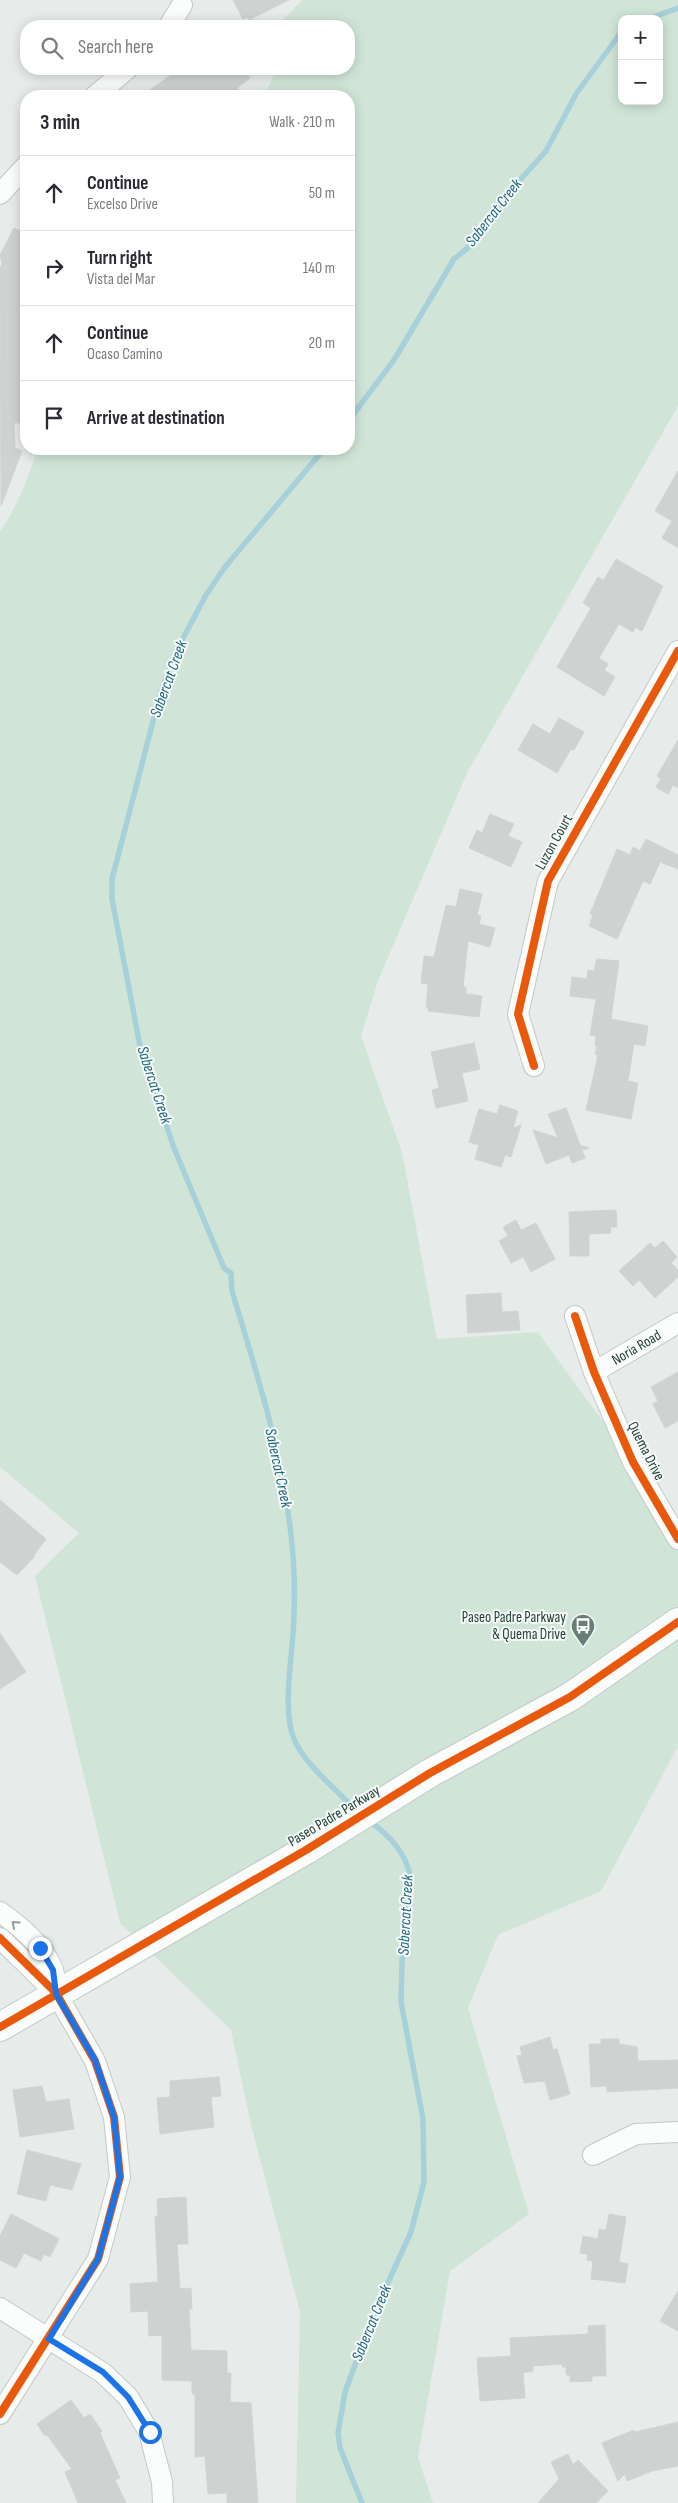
<!DOCTYPE html>
<meta charset="utf-8">
<style>
body{margin:0;font-family:"Sofia Sans Condensed",sans-serif;background:#f2f2f3;color:#2b2b33}
.controls{position:absolute;right:15px;top:15px;display:grid;overflow:hidden;border-radius:10px;box-shadow:0 2px 12px #0003}
.controls button{width:45px;height:45px;display:grid;place-items:center;padding:0;border:0;border-bottom:1px solid #e1e1e2;background:#fff;color:#2b2b33;font:25px sans-serif}
.stop{position:absolute;width:15px;height:15px;margin:-11px;border:4px solid #1a73e8;border-radius:50%;background:#fff}
.stop.end{background:#1a73e8;border-color:#fff;box-shadow:0 1px 5px #0008}
.list{margin:0;padding:0;list-style:none}
h2{display:flex;justify-content:space-between;align-items:center;height:65px;margin:0;padding:0 20px;font-size:21px}
h2 small{font-size:16px;font-weight:400;color:#7c7c81}
.list li{display:grid;grid-template-columns:32px 1fr auto;gap:15px;align-items:center;box-sizing:border-box;height:75px;padding:0 20px;border-top:1px solid #e1e1e2}
.list b{display:block;font-size:19px;white-space:nowrap}
.list p{margin:0;font-size:16px;white-space:nowrap;color:#7c7c81}
.list em{font-size:16px;font-style:normal;color:#7c7c81}
.icon{flex:none;width:28px;height:28px;fill:none;stroke:currentColor;stroke-width:2;stroke-linecap:round;stroke-linejoin:round}
.map{position:relative;flex:none;width:678px;height:2503px;overflow:hidden}
.search{position:absolute;background:#fff;box-shadow:0 2px 12px #0003;left:20px;top:20px;width:335px;height:55px;display:flex;align-items:center;gap:12px;box-sizing:border-box;padding:0 18px;border-radius:20px;color:#7c7c81;font-size:19px}
.panel{position:absolute;background:#fff;box-shadow:0 2px 12px #0003;left:20px;top:90px;width:335px;height:365px;border-radius:20px}
.map>svg:first-child{display:block}
</style>
<div class="map">
<svg width="678" height="2503" viewBox="0 0 678 2503">
<rect width="100%" height="100%" fill="#e7ecea"/>
<path fill="#d0e5d8" fill-rule="evenodd" d="M302,0H678V406L468,771L378,981L361,1036L402,1152L437,1339L538,1332L678,1526V1746L601,1891L498,1935L468,2008L529,2214L450,2271L418,2457L433,2503H296L300,2312L251,2125L231,2030L120,1923L35,1576L79,1533L0,1467V531C17,507 29,477 37,449H349V96H259L266,91L278,69H349V26H277ZM622,19H659V101H622Z"/>
<g fill="none" stroke-linecap="round" stroke-linejoin="round">
<g stroke="#a8d0da" stroke-width="5.5">
<path d="M648,19L678,8"/>
<path d="M349,420L394,360L454,259L470,246L476,232L498,212L511,190L546,151L576,94L622,31"/>
<path d="M324,449L225,567L206,595L180,644L161,691L112,879V899L140,1046L174,1148L224,1268L231,1273L232,1291C256,1371 282,1451 291,1535C294,1560 295,1588 294,1614C294,1649 281,1708 294,1739C304,1764 338,1791 356,1810"/>
<path d="M362,2503L340,2448L338,2433L345,2392L375,2311L411,2232L424,2182L423,2119L401,2002L402,1962L410,1875C405,1851 388,1834 369,1821"/>
</g>
</g>
<g fill="#ced3d1" stroke="#d0d5d3">
<path d="M233,0H289L249,20L248,17L243,19Z"/>
<path d="M179,69H243L250,78L237,88L244,96H142Z"/>
<path d="M14,228L26,234V423H14L15,448L22,451L1,506L0,268L2,264L0,255Z"/>
<path d="M678,471V548L662,538L672,521L655,511Z"/>
<path d="M616,559L663,586L642,631L635,627L633,632L619,624L599,658L608,664L604,670L615,677L604,696L557,667L591,608L583,603L598,577L604,580Z"/>
<path d="M559,718L584,732L574,750L571,749L557,773L518,750L533,724L550,734Z"/>
<path d="M678,740V788L673,785L668,794L656,787L661,779L657,776Z"/>
<path d="M490,814L514,824L508,836L522,842L511,867L469,848L477,830L482,833Z"/>
<path d="M646,839L678,855V869L660,862L650,884L643,881L617,939L589,926L593,915L590,914L617,849L630,855L633,847L640,851Z"/>
<path d="M460,889L482,894L477,915L481,916L479,924L495,928L490,947L468,941L463,987H466V994L482,996L479,1017L428,1011V1007H426L428,984L421,983L424,956L434,957L446,905L456,907Z"/>
<path d="M597,959L619,961L611,1019L648,1026L645,1046L634,1044L628,1081L638,1083L631,1119L586,1110L598,1055L595,1054L597,1046H595L596,1036L590,1035L596,999L570,996L572,977L587,979L588,970L594,971Z"/>
<path d="M474,1043L480,1069L462,1073L468,1101L436,1108L432,1090L439,1088L431,1052Z"/>
<path d="M500,1105L518,1111L513,1128L521,1125L511,1157L505,1155L501,1167L475,1159L479,1145L469,1142L479,1109L497,1114Z"/>
<path d="M566,1108L580,1145L589,1148L582,1150L585,1158L572,1163L569,1155L546,1164L533,1130L558,1138L548,1114Z"/>
<path d="M616,1210L617,1227H610L611,1233L589,1234V1256H570L569,1212Z"/>
<path d="M516,1220L521,1230L536,1223L555,1259L531,1272L523,1257L511,1263L499,1241L508,1236L503,1227Z"/>
<path d="M663,1241L677,1257L671,1263L678,1270V1277L655,1298L639,1280L633,1286L619,1271L650,1243L655,1248Z"/>
<path d="M501,1293L502,1312L518,1311L520,1330L468,1333L466,1295Z"/>
<path d="M678,1372V1421L665,1428L653,1404L658,1401L651,1387Z"/>
<path d="M0,1500L46,1539L34,1555L35,1556L17,1575L0,1562Z"/>
<path d="M0,1633L26,1672L0,1689Z"/>
<path d="M550,2037L553,2050L557,2049L570,2094L550,2100L545,2081L524,2083L517,2056L522,2055L520,2047Z"/>
<path d="M601,2039H619V2044L637,2047L638,2061L678,2060V2088L607,2092V2086L591,2087L589,2044H601Z"/>
<path d="M219,2077L221,2096L211,2097L214,2127L160,2134L157,2098L170,2097V2081Z"/>
<path d="M42,2086L46,2102L69,2099L74,2129L20,2137L13,2090Z"/>
<path d="M27,2150L81,2164L72,2190L50,2185L46,2201L17,2194Z"/>
<path d="M186,2197L188,2244H177L180,2289L191,2288L192,2309H189L191,2350L227,2351V2373H231L230,2402L251,2403L258,2503H227V2493L208,2494L205,2456L195,2457V2394H192V2381L162,2380V2335L149,2336L148,2311L131,2312L130,2284L158,2282L155,2216H158L157,2199Z"/>
<path d="M11,2214L59,2239L50,2257L44,2254L41,2261L24,2253L16,2268L0,2260V2236Z"/>
<path d="M609,2214L626,2217L619,2262L628,2264L625,2283L591,2279L593,2261L587,2260L588,2254L580,2253L583,2236L598,2239L599,2229L606,2230Z"/>
<path d="M678,2291V2331L660,2321Z"/>
<path d="M605,2325L606,2376H592V2381L570,2382V2375H566V2367H562V2364L533,2366V2371L523,2373L525,2398L480,2401L477,2358L511,2356L510,2338L588,2334V2326Z"/>
<path d="M71,2400L84,2418L90,2414L102,2431L100,2433L120,2478L115,2480L126,2503H78L65,2472L72,2469L47,2435L45,2436L37,2424Z"/>
<path d="M678,2422V2466L652,2471L627,2481L625,2474L618,2481L602,2443L634,2430L635,2432Z"/>
<path d="M568,2454L573,2465L578,2460L608,2491L596,2503H538L559,2479L551,2462Z"/>
</g>
<g fill="none" stroke-linecap="round" stroke-linejoin="round">
<defs>
<g id="minor">
<path d="M169,26L182,5"/>
<path d="M95,96L127,69"/>
<path d="M0,194L26,166"/>
<path d="M534,1066L518,1014L548,881L678,651"/>
<path d="M575,1316L594,1372L633,1462L678,1539"/>
<path id="s1" d="M594,1372L678,1323"/>
<path d="M0,1912C20,1926 44,1946 53,1970C55,1977 55,1986 56,1993"/>
<path d="M0,1938L56,1993L95,2061L114,2117L120,2177L98,2259L0,2414"/>
<path d="M593,2155L636,2134L678,2132"/>
<path d="M0,2308L103,2373L128,2397L149,2432L162,2482L163,2503"/>
</g>
<path id="secondary" d="M0,2027L306,1850L430,1773L570,1697L678,1622"/>
</defs>
<use href="#minor" stroke="#c4c9c7" stroke-width="22"/>
<use href="#secondary" stroke="#c2cac7" stroke-width="30"/>
<use href="#minor" stroke="#fbfcfc" stroke-width="20"/>
<use href="#secondary" stroke="#fbfcfc" stroke-width="28"/>
<defs>
<g id="cycleway">
<path d="M534,1066L518,1014L548,881L678,651"/>
<path d="M575,1316L594,1372L633,1462L678,1539"/>
<path d="M0,1938L56,1993L95,2061L114,2117L120,2177L98,2259L0,2414"/>
<path d="M0,2027L306,1850L430,1773L570,1697L678,1622"/>
</g>
</defs>
<use href="#cycleway" stroke="#f6faf8" stroke-width="11"/>
<use href="#cycleway" stroke="#e8590c" stroke-width="8"/>
</g>
<defs><path id="oneway-chevron" d="M-2-3.5L2.5 0L-2 3.5" fill="none" stroke-width="1.6" stroke-linecap="round" stroke-linejoin="round" transform="scale(1.25)"/></defs>
<use stroke="#909e9b" href="#oneway-chevron" transform="translate(15 1924) rotate(-138)"/>
<g fill="none" stroke-linecap="round" stroke-linejoin="round">
<path stroke="#1a73e8" stroke-width="6" d="M40,1948L53,1970L56,1994L95,2060L114,2117L120,2177L98,2259L49,2339L103,2372L128,2397L150,2432"/>
</g>
<defs>
<symbol id="bus-pin" viewBox="-11 -11 22 30"><path d="M0 17L-7.5 6A9.5 9.5 0 1 1 7.5 6Z" fill="#687c78" stroke="#f6faf8"/><path d="M-5-6H5V4H4V6H2V4H-2V6H-4V4H-5ZM-3.5-4V0h7V-4ZM-3.5 1.2v1.5H-2V1.2ZM2 1.2v1.5H3.5V1.2Z" fill="#fff"/></symbol>
</defs>
<g fill-rule="evenodd">
<use href="#bus-pin" x="569" y="1612" width="28" height="38"/>
</g>
<g text-anchor="middle" dominant-baseline="central" stroke-width="4" stroke-linejoin="round" paint-order="stroke">
<g font-size="15" fill="#24403a" stroke="#f6faf8">
<text transform="translate(554 842) rotate(-61)">Luzon Court</text>
<text stroke="none"><textPath href="#s1" startOffset="49">Noria Road</textPath></text>
<text transform="translate(646 1451) rotate(63)">Quema Drive</text>
<text transform="translate(334 1816) rotate(-31)">Paseo Padre Parkway</text>
</g>
<g font-size="15" fill="#24403a" stroke="#f6faf8" text-anchor="end">
<text x="566" y="1617">Paseo Padre Parkway<tspan x="566" dy="17">&amp; Quema Drive</tspan></text>
</g>
<g font-size="16" font-style="italic" fill="#1d677d" stroke="#f6faf8">
<text transform="translate(494 213) rotate(-52)">Sabercat Creek</text>
<text transform="translate(169 679) rotate(-70)">Sabercat Creek</text>
<text transform="translate(154 1085) rotate(72)">Sabercat Creek</text>
<text transform="translate(278 1468) rotate(78)">Sabercat Creek</text>
<text transform="translate(406 1915) rotate(-87)">Sabercat Creek</text>
<text transform="translate(372 2323) rotate(-68)">Sabercat Creek</text>
</g>
</g>
</svg>
<div class="controls">
<button>+</button>
<button>−</button>
</div>
<div class="stop" style="left:150px;top:2432px"></div>
<div class="stop end" style="left:40px;top:1948px"></div>
<div class="search"><svg class="icon" aria-label="search" viewBox="0 0 24 24"><circle cx="10" cy="10" r="6"/><path d="M15 15l6 6"/></svg>Search here</div>
<section class="panel">
<h2>3 min<small>Walk · 210 m</small></h2>
<ul class="list">
<li><svg class="icon" aria-label="ahead" viewBox="0 0 24 24"><path d="M12 20V5M6 11l6-6 6 6"/></svg><div><b>Continue</b><p>Excelso Drive</p></div><em>50 m</em></li>
<li><svg class="icon" aria-label="right" viewBox="0 0 24 24"><path d="M7 20v-9h11M14 6l5 5-5 5"/></svg><div><b>Turn right</b><p>Vista del Mar</p></div><em>140 m</em></li>
<li><svg class="icon" aria-label="ahead" viewBox="0 0 24 24"><path d="M12 20V5M6 11l6-6 6 6"/></svg><div><b>Continue</b><p>Ocaso Camino</p></div><em>20 m</em></li>
<li><svg class="icon" aria-label="arrive" viewBox="0 0 24 24"><path d="M6 21V4h12l-3 4 3 4H6"/></svg><div><b>Arrive at destination</b></div></li>
</ul>
</section>
</div>
